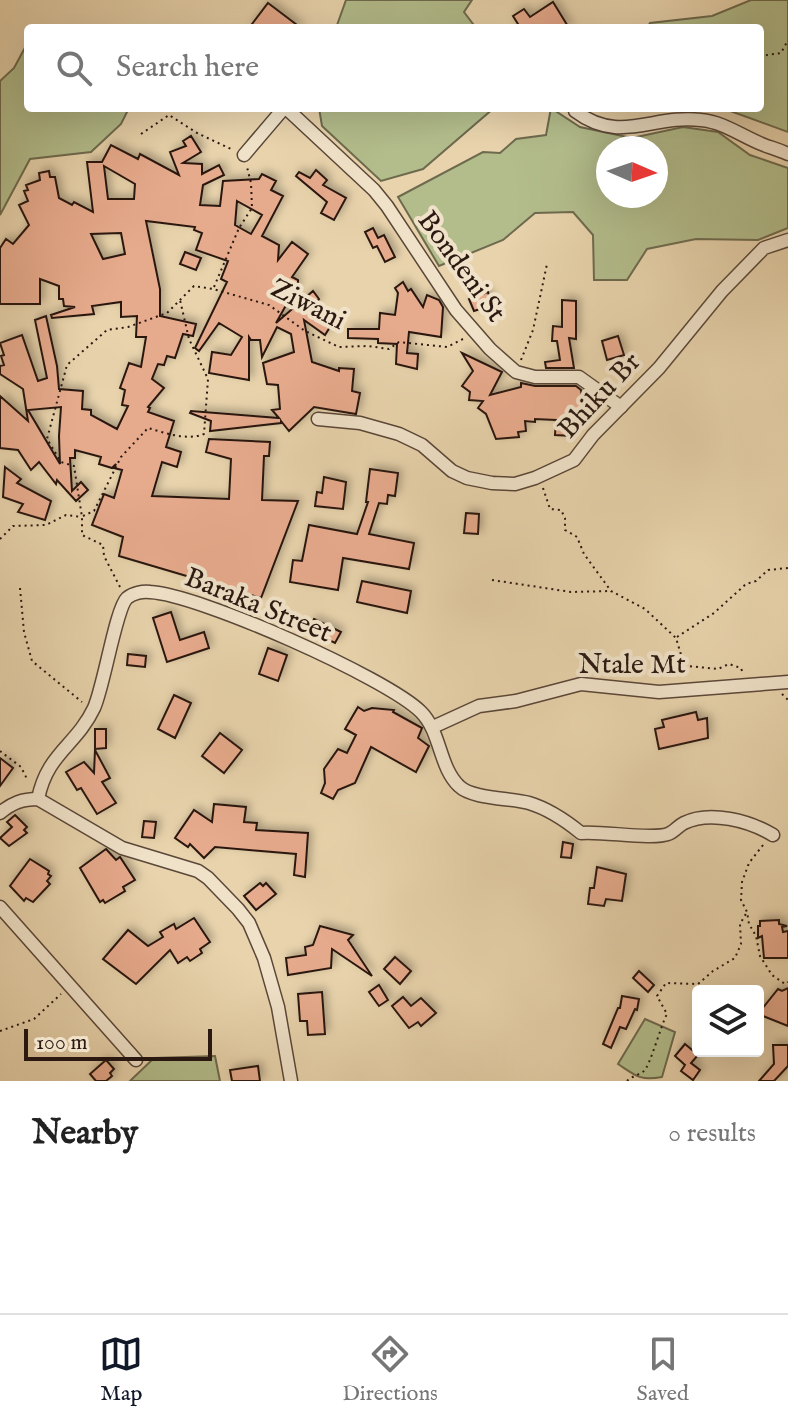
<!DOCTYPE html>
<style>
body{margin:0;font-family:"IM FELL English",serif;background:#f2f2f2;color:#222}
.controls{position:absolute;right:24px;bottom:24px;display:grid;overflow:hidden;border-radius:8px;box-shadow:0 8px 32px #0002}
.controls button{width:72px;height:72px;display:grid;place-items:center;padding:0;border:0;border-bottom:2px solid #e0e0e0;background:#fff;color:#222;font:40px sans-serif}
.compass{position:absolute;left:596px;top:136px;width:72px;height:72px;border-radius:50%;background:#fff;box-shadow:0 8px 32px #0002;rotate:92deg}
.scale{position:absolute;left:24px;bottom:20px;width:188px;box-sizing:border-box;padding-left:8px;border:4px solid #2a1811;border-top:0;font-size:22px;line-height:28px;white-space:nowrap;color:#2a1811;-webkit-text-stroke:6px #f0e2c9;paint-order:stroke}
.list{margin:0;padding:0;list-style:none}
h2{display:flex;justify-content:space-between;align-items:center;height:104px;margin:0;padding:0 32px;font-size:34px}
h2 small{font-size:26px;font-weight:400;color:#767676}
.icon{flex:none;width:44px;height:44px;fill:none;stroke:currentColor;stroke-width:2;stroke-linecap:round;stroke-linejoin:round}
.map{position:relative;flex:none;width:788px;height:1081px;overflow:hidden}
.search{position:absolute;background:#fff;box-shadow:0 8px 32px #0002;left:24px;right:24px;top:24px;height:88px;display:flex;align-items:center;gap:20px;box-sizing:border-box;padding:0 28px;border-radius:8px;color:#767676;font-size:30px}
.sheet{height:232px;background:#fff}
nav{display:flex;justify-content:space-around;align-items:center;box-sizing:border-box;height:112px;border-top:2px solid #e0e0e0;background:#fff;font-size:22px;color:#767676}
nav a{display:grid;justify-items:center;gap:4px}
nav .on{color:#111827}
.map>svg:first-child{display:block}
</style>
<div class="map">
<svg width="788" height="1081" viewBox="0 0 788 1081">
<defs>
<filter id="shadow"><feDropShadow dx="3.5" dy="-3.5" stdDeviation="4" flood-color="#0004"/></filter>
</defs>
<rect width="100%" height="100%" fill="#e8d3ac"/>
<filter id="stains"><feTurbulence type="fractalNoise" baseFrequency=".0025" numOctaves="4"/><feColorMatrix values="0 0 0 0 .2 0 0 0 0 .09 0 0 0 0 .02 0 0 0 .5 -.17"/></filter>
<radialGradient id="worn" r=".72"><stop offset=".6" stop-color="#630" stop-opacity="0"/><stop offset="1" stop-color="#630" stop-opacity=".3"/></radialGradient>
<g fill="#b3bd8c" stroke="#6e6a4e" stroke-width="2" fill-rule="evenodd">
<path d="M346,0H472L464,12L476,28H336Z"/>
<path d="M751,0H788V132L722,108H760V28H647L650,23L712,16Z"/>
<path d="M28,42V108H129L121,124L91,152L30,159L0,215V81L14,68Z"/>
<path d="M319,108H494L423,169L381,181L322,126Z"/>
<path d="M551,108L580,127L632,138L683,127L718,132L750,155L788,168V228L758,240L696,239L647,249L627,280H594L593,235L573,212L535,213L503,240L439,266L398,197L483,152L500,153L516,139L546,135ZM608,148H656V196H608Z"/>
<path d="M645,1019L675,1032L662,1077C640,1081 636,1076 618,1064Z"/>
<path d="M215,1056L220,1081H130L154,1058Z"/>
</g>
<g fill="#e6aa8c" stroke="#2a1811" stroke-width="2" fill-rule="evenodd" filter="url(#shadow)">
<path d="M553,2L569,28H513L518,24L513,16L524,9L530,17Z"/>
<path d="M268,3L301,28H249Z"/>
<path d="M191,136L201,152L183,163L202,164V174L219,165L224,175L203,185L200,205L220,206L223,181L259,179L262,174L276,181L271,190L283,196L262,236L279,245L278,260L292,242L308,254L292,277L298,280V284L276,323L313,291L319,299L306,310L330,327L325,335L304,320L312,362L339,371V368L354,369L352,391L360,393L356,414L314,407L289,431L281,421V423L210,431L211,421L190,413L191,411L279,418L272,410L280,409L278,385L267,384L263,363L294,352L291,334L277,327L262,357L260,340H251L249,337V380L209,373L212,352L231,355L242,337L219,323L199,351L195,348L227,282L221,279L228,261L196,250L202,233L194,230L195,227L146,221L160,289V316L196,324L193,336L183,334L175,358L167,356L164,365L158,364L152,379L164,388L148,407L150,408L148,412L174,421L166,447L181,452L177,467L162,462L152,496L229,499L231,459L206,452L209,439L270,442L269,456H264L262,500L298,501L261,598L119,556L123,537L92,525L104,494L114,498L122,470L114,468L116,464L112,468L99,464L101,457L75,450V458H70L72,491L81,482L88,490L76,501L57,480L56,484L39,462L31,470L18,450L0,448V396L28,421L23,389L0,374V366L4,365L1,356L4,355L0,343L22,335L38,381L47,378L35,320L46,316L57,366L59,389L83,391L82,409L91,410V415L117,429L128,406L122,405L125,390L120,388L129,363L141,367L146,337H136L137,316L121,317V302L92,306L94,314L52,318L51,315L75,307L64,306L63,299H59V286L40,279V304H0V248L6,239L13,244L29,225L19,205L28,201L24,191L28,190L26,185L40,180L39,173L49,171L50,177H55L59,198L72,205L74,202L93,212L87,162H102L111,145L138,159L140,154L179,175L170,152L186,146L183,141ZM104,166L135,184L134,199H108ZM237,201L262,215L251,234L235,225ZM121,233L125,254L103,259L91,234ZM61,407L59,436L60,464L28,410Z"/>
<path d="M316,170L327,180L323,185L346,198L334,220L321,213L327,202L296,176L299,172L310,178Z"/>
<path d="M373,228L378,238L384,235L395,257L385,262L377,246L373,248L365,232Z"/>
<path d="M185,252L201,258L196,270L180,264Z"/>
<path d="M403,282L408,291L411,289L423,307L427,295L439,300L443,307L441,337L409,332L407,353L418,354L417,369L396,364L397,344L378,343V339L348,338V329H379L380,313L395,315L398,293L395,288Z"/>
<path d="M488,292L492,305L474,311L469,299Z"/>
<path d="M562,300L576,301V339L569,338L574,368H546L545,362L560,360L557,341H552L553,326L562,327Z"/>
<path d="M618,336L624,355L607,360L602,341Z"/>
<path d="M462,353L502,372L490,395L521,387V383L535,386H576L581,390L584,420H573L572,436L555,435L556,420L535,419V422L525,421L526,431L518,432L519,437L496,439L486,414L478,408L483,401L469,400L470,392L462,386L473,371Z"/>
<path d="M5,467L21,479L17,483L51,501L45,520L18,512L23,504L3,497Z"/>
<path d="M370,469L398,473L395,496L388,495L387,504L379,503L369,534L414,543L409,569L343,558L338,590L290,582L293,560L302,561L309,525L357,534L368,502H366Z"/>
<path d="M324,477L346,482L343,509L315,506L317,492L322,493Z"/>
<path d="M466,513L479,514L478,534L464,533Z"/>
<path d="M362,581L411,591L407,613L357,602Z"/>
<path d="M171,612L180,640L204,632L209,648L167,662L153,618Z"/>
<path d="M314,619L341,632L335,643L309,630Z"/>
<path d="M268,648L287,655L278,681L259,674Z"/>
<path d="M128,654L146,656L145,667L127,665Z"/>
<path d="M174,695L191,703L175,738L158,729Z"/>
<path d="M358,707L364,711L372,708L394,710L393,712L422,728L418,738L429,746L416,772L371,747L355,783L338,790L333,799L321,793L325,783L324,769L338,749L347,753L356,735L345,729Z"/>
<path d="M696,712L698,720L707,718L708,738L659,749L655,729L664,727L662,720Z"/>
<path d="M95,729H106V748L95,749Z"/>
<path d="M220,733L242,750L224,773L202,756Z"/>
<path d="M95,750L110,778L102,782L116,803L97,814L81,788L77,790L66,772L84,762L94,773Z"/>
<path d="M0,758L13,768L0,786Z"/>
<path d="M214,804L246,807L244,822L257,823L256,830L308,833L305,877L294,875L296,854L215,847L204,858L190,844L188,847L175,838L194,810L212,822Z"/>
<path d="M15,815L27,827L24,830L27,833L9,846L0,838L12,827L7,822Z"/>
<path d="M144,821L156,822L154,838L142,837Z"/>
<path d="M563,842L573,844L571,858L561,857Z"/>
<path d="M106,849L116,860L120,857L135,880L123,887L125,891L105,903L103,900L100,902L80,868Z"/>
<path d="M30,859L49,871L48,874L51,876L47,881L50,884L33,902L26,898L24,901L10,886Z"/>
<path d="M597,867L626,874L622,901L606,899L604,906L588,904L590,888H594Z"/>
<path d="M260,883L263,886L266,883L276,894L256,910L244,896Z"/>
<path d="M194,918L210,942L200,949L202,953L190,961L187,957L178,963L170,950L136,984L103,959L128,930L148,946L163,937L160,932L174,924L176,929Z"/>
<path d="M779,920V924L787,926L782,927L783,932L788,931V958H764L762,936L758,938V926H760V921Z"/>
<path d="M320,926L353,935L348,940L372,976L332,949L331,968L288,975L286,958L306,955L305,947L313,945Z"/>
<path d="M395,957L411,971L400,984L384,969Z"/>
<path d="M639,971L654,985L648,992L633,978Z"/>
<path d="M379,985L388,1000L379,1006L369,992Z"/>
<path d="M788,988V1026L758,1014L778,989L782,991Z"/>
<path d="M322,992L325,1034L308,1035L307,1021H300L298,994Z"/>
<path d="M622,996L639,999L637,1010L635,1009L626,1029L620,1027L611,1048L603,1044L618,1008H620Z"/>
<path d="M403,997L411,1006L421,998L436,1013L421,1026L418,1022L409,1028L392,1006Z"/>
<path d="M685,1044L698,1055L691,1063L700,1070L693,1080L681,1071L685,1065L675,1056Z"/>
<path d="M773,1045H788V1066L774,1081H759L774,1064Z"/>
<path d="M106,1060L114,1069L110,1073L112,1076L106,1081H96L90,1074Z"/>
<path d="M258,1066L260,1081H232L230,1070Z"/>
</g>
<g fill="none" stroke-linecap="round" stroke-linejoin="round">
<defs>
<g id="minor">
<path d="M286,108L374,190L387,206L456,310L490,349L516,372L535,377H579L621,407"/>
<path d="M575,111C620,145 653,114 701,120C724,122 743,137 764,145C772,148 780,150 788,154"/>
<path d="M244,155L284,108"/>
<path d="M318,419L360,423L399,434L422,445L452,471L467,478L492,483L515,484L535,478L574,460L593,435L659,368L722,291L764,248L788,240"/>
<path d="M433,727L479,706L516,701L581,684L659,692L788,682"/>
<path d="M38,799C47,753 76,746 94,708C104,686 116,608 127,598C133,593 143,591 150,592C198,594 387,678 421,712C441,732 439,767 459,786C472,799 511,798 529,803C549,809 565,820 581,833C603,831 652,840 668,834C674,832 678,826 684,823C710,810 750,821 773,835"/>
<path d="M0,813C12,803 22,799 38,799L122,848L198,871L208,878L238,909L249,923L264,958L278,1007L291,1081"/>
<path d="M0,907L136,1060"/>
</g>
</defs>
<use href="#minor" stroke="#5a4738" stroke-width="15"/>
<g stroke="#2a1811" stroke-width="2" stroke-dasharray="2 4" stroke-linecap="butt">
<path d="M760,56L781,53L788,40"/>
<path d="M141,134L169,115L197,133L231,149"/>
<path d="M214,287L239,228L252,208L251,183L247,167"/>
<path d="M521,360L533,330L547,264"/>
<path d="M543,488L550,509L561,510L565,518V530L577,537L584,554L611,591L645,609L676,638L682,658L688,666L718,669L729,664L741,668L742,671"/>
<path d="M83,516L94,511L121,457L148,428C165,433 187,441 204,434L208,379L189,339L180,300"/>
<path d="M0,539L13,526L46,525L66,515L81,517"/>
<path d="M492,580L571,592L610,591"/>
<path d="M120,587L104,556L103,545L82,535V517L74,466L61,462L47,439L67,365L107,330L128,327L167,313L194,286L213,289L269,305L305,331L339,347L368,346L389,349L399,342L447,347L463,339"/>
<path d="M20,588L24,632L32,661L82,702"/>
<path d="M677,637L714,613L746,584L756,581L768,570L788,568"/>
<path d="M782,694L788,700"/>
<path d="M0,751L21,767L28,781"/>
<path d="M763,845L749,863L742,882L741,900L747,912L749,924L756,936L760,956L772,975L785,984L788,982"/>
<path d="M0,1031L34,1019L61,994"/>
<path d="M627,1081C632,1076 639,1075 644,1071C650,1066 661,1025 667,1014L657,996L666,983L698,984L713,971L735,958L741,944L740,924L747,912"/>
</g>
<use href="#minor" stroke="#f0e2c9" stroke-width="12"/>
</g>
<g text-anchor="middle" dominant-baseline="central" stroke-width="8" stroke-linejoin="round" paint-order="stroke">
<g font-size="28" fill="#2a1811" stroke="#f0e2c9">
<text transform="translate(461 267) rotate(54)">Bondeni St</text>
<text transform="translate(308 305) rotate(27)">Ziwani</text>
<text transform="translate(600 396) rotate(-47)">Bhiku Br</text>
<text transform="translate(258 606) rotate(22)">Baraka Street</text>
<text x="632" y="665">Ntale Mt</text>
</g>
</g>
<rect width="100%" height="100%" filter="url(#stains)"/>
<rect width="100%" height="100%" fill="url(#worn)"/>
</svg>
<div class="controls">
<button><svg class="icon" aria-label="layers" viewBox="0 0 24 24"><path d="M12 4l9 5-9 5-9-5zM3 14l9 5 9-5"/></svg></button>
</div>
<svg class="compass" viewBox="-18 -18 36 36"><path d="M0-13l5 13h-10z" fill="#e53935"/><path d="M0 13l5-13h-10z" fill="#767676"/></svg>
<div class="scale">100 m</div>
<div class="search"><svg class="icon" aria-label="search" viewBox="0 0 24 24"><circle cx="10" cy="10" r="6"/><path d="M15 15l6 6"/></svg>Search here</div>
</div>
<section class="sheet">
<h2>Nearby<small>0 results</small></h2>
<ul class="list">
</ul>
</section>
<nav>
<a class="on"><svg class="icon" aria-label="map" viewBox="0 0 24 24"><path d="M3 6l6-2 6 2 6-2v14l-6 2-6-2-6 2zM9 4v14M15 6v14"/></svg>Map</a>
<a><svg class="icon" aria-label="directions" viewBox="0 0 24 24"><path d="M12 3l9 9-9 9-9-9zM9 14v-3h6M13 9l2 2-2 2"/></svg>Directions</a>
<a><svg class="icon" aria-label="saved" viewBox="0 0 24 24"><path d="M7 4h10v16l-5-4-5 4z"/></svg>Saved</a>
</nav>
